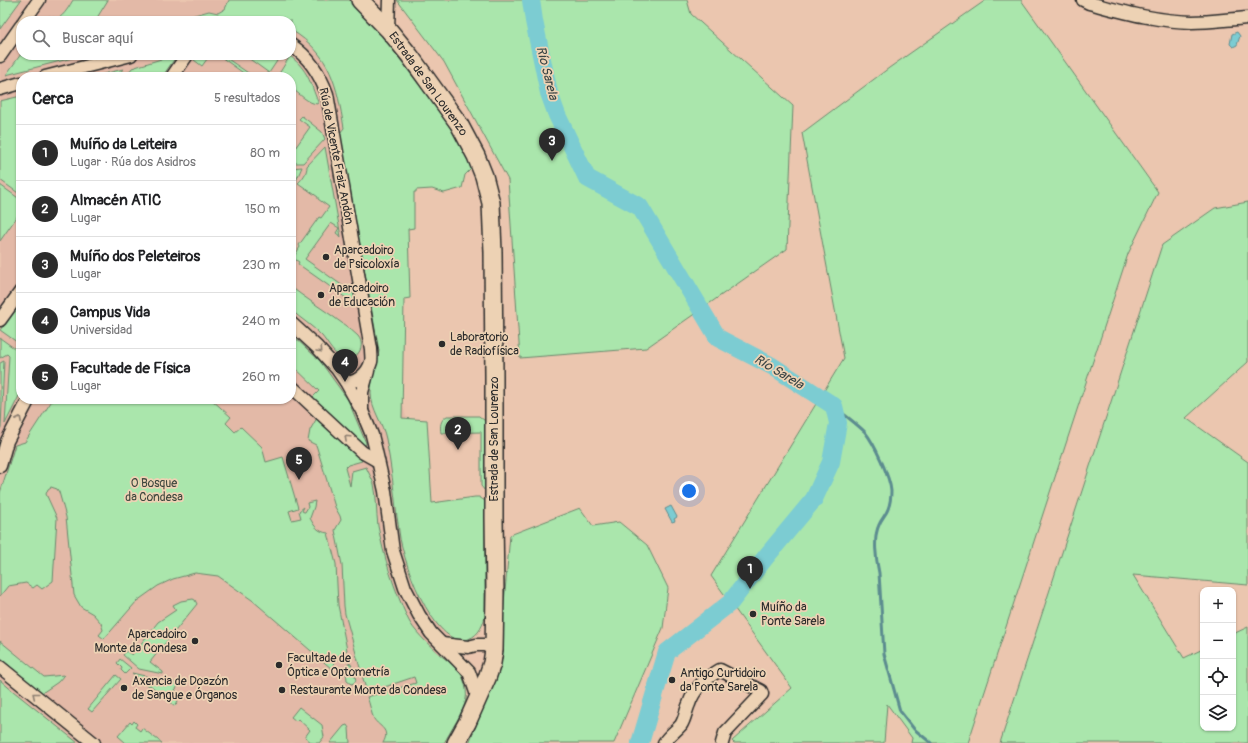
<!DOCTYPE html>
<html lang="es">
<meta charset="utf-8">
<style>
body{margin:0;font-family:Pangolin,sans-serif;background:#f2f2f2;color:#202124}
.controls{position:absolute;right:12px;bottom:12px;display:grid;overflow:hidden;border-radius:8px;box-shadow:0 1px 3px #0004}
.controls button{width:36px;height:36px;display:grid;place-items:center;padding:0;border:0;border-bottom:1px solid #e0e0e0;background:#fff;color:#202124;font:20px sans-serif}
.you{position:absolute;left:689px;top:491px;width:14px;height:14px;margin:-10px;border:3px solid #fff;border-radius:50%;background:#1a73e8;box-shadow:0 0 0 6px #1a73e833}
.badge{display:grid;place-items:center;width:26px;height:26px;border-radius:50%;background:#2b2b2b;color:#fff;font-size:13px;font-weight:700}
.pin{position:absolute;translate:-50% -33px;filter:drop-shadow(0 1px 2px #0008)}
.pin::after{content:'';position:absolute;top:21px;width:14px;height:12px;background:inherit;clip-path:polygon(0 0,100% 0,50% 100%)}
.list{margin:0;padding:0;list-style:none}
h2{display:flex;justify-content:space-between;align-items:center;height:52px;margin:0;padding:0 16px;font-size:17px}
h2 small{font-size:13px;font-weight:400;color:#757577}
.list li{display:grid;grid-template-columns:26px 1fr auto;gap:12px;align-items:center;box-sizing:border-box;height:56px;padding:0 16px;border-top:1px solid #e0e0e0}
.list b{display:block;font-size:15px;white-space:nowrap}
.list p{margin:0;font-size:13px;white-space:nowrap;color:#757577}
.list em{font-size:13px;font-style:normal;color:#757577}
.icon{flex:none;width:22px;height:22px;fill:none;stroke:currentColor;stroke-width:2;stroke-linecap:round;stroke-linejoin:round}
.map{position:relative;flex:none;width:1248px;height:743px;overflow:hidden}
.search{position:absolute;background:#fff;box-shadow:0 1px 3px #0004;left:16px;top:16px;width:280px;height:44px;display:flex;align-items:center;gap:10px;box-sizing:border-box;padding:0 14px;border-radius:16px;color:#757577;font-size:15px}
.panel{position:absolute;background:#fff;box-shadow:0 1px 3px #0004;left:16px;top:72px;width:280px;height:332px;border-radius:16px}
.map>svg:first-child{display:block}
</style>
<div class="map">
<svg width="1248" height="743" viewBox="0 0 1248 743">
<rect width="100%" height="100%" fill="#ebc6af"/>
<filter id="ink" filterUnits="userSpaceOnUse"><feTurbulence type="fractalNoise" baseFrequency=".025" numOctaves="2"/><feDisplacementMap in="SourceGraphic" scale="8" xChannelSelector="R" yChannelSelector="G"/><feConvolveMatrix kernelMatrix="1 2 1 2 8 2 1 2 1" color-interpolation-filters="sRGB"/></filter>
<g filter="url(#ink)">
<path fill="#e3b9a7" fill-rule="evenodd" d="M0,0H349L396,366L456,680L440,743H0ZM21,21H291V55H21ZM21,77H291V399H21Z"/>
<g fill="#aae6ac" stroke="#6a886c">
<path d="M0,0H21L0,29Z"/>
<path d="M73,0H108L95,21H45L49,16C52,17 56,18 58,18C64,16 70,5 73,0Z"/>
<path d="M229,0H349C373,21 392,48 410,73C434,104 456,132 472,168L465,175L462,188L444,193L432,189L416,190V192H414V228L408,229L410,298L404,299L402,418L427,420L432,503L475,497H479L485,501V617C482,628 477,638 464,640C452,641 444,632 437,624C420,602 409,574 402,547C399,537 399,527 397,517C394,491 391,464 386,439C383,423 371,409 371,393C371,379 376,364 379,351L340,133L344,128C337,86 331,54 291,30V21H267L249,18H235L216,21H173L209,11L218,13L225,9Z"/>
<path d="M397,0H687L691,14L793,106L787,249L646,348L520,358L508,180L444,62Z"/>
<path d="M986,0H1021L1158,192L1128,254L968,743H911L912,738L887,704L884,743H734L732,741L792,688L711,576L844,358L802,133L889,68Z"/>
<path d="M21,54V55H84L6,75Z"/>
<path d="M174,55L176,56V57L162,77H125L132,68Z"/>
<path d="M197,55H210L202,66L194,60Z"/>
<path d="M222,55L254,77H249L221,57Z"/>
<path d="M244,55H281L269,73Z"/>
<path d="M290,56C308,70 310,82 318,102V104C308,104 299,93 291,88V77H277Z"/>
<path d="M123,69L117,77H92Z"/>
<path d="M21,96V195L0,180V101Z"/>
<path d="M302,116L322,132L325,139L303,163H291V150L293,151L310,127L299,119Z"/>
<path d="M325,147L341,237L336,233L339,228L331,223L305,259L350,291L352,288L356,305L298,264L299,262L293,258L300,247L299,245L319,217L321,218L329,207L318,199V197L298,183C303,178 307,173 307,166Z"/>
<path d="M302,167L296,181L294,180L293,182L291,180V168Z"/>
<path d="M0,185L21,200V211L0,241Z"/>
<path d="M1248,202V362L1186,418L1248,462V585L1133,575L1184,658L1203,649V728H1233V634L1248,627V743H1000L1162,245L1215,208Z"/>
<path d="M291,287C304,297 318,306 331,315C340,322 350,328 358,336C368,348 353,365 340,357C332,352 327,342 322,336C313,326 301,319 291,310Z"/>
<path d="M21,302V345L0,330Z"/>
<path d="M291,334L320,361L348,400L366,443L365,447L312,398L319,391L291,364Z"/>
<path d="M0,338L21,353V392L5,424L9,356L7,354L0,358Z"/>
<path d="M4,361L1,427L0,429V363Z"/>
<path d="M53,399H211L231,417L226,423L235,432L241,427L262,447L266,462L283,457L298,508L289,511L292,520L301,518L299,511L304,507L302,511L304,512H305L308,507L307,503L315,501L314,507L310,518C314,526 318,532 328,533L336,564L338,605L347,650L335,658L334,669H332L252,600L218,576L195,573L173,579L158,586L137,601L104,639L99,635L103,630L101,623L93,614L81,607L74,595L66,517L59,492L57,489L51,487L48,489L46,494L57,518L53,581L42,589L37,585L33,588L26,583L8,586L0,596V493L15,445L25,442Z"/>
<path d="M447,416H479L485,421V491L481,486V432L441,433C440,426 440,420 447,416Z"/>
<path d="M317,418H319L362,461L348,465L345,468L350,486L352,471L366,467C368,472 372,478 374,484C377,497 376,512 378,526C384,558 394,589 408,619C413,630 428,644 438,653C448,662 460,667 464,681C466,687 467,694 466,699C464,711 450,732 444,743H383C391,729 379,727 374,719C371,713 370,704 367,697L416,683L414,677L367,693L345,614L344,606L342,565L335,530L341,520L340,516L335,507L317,448L316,445L308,441L310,430Z"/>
<path d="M580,508L593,526L619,522L647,545L668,588L663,628L614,743H469L498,671L510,535Z"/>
<path d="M193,599L195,600L197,604L150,662L163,672V674L139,669L123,655L126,651L132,655L158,622L176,610L173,605L181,601Z"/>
<path d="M0,641L44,677L64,675L58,682L42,693L0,658Z"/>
<path d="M120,659L131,668L125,674L121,670L122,668L117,663Z"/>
<path d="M348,663L351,664L356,680L354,683L351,684L347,681C347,676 344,667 348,663Z"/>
<path d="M132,673L180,684L175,690L177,692L173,696L178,701L175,706L150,685L149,686Z"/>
<path d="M116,675L121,679L92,712L88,709Z"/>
<path d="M0,680L8,687L78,743H0Z"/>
<path d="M299,707L322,725L324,737L319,743H312L305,737L310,730L298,719L296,721L291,717Z"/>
<path d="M134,721L137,724L135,727L140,731L142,728L162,743H126L118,736L130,722L132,724Z"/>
<path d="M347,725L349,728L350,743H330L344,726Z"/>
</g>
<g fill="#7bccd2" stroke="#5b8c8f">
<path d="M1237,32L1240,36L1237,45L1233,47L1230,44L1232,34Z"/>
<path d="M671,506L677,517L674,519L675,521L672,522L665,509Z"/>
</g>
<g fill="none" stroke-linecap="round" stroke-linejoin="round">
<path stroke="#5b8c8f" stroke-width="3" d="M834,406C843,414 857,424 865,432C874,443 890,477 891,491C891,496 890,504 888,509C886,515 881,519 879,525C873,537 876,560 879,573L884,654L900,711L914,729L931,743"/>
<path stroke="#7bccd2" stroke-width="18" d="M531,0L534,21L549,93L557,115L587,178L640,207L718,338L772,366L834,406L838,423L831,462L814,499L765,558L730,603L667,652L640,743"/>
<defs>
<g id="street">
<path d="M1083,0L1089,3C1124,12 1155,21 1192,22C1211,22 1230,19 1248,18"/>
<path d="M24,21L39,0"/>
<path d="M388,29L389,0"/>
<path d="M291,45C309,57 320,74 327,94L371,349C371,353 372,359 371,362C368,373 357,383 346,382"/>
<path d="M0,56L21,26"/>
<path d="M45,77L131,55"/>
<path d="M172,77L187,55"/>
<path d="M0,89L21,83"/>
<path d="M0,320L21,291"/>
<path d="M291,323L317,347L337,369L346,382L362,411L372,435L375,447L385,491L393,551L405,588L419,615L431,633L469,672L478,698"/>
<path d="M291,386L362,452L378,461"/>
<path d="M362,410V392L368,371"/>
<path d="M0,466L7,441L29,399"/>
<path d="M442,644L468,647L476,645H485L494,650"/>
<path d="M0,667L94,743"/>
<path d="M664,743C669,735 676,731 681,725C685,719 686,710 689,704C694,688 706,678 720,670L761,691L762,694L725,733L722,743"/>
</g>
<path id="secondary" d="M360,0L388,29L410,56L459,124L476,156L484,176L491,203L493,252L494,376V518L495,592L494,650L492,663L487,678L467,723L456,743"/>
</defs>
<use href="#street" stroke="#2b2b2b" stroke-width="15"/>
<use href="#secondary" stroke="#2b2b2b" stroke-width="20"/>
<use href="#street" stroke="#edd2b4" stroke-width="12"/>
<use href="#secondary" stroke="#edd2b4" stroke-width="17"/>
</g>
<defs><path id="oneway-chevron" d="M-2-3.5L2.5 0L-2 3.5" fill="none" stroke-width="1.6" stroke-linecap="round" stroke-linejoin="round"/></defs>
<g stroke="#8c7e70">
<use href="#oneway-chevron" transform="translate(320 350) rotate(47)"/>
<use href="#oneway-chevron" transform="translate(19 419) rotate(-63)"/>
<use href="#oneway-chevron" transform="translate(347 438) rotate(-137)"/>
<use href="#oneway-chevron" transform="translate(35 695) rotate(-141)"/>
</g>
</g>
<g fill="#2b2b2b" stroke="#edd2b4" stroke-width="1.5">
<circle cx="326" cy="257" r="4"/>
<circle cx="321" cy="295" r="4"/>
<circle cx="442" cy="344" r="4"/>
<circle cx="753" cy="614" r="4"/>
<circle cx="195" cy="641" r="4"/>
<circle cx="279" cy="665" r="4"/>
<circle cx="672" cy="680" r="4"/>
<circle cx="124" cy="688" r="4"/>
<circle cx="282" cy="690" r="4"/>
</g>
<g text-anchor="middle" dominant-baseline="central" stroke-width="3.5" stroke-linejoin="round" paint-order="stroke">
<g font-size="12" fill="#2b2b2b" stroke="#edd2b4">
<text transform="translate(428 84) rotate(54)">Estrada de San Lourenzo</text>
<text transform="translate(336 156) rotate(79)">Rúa de Vicente Fraiz Andón</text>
<text transform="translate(494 439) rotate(-90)">Estrada de San Lourenzo</text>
</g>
<g font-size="12" fill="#2b2b2b" stroke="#edd2b4" text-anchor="start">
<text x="334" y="250">Aparcadoiro<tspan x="334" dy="14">de Psicoloxía</tspan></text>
<text x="329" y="288">Aparcadoiro<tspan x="329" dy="14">de Educación</tspan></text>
<text x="450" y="337">Laboratorio<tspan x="450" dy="14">de Radiofísica</tspan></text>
<text x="761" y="607">Muíño da<tspan x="761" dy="14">Ponte Sarela</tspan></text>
<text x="187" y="634" text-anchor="end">Aparcadoiro<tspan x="187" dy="14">Monte da Condesa</tspan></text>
<text x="287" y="658">Facultade de<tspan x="287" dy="14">Óptica e Optometría</tspan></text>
<text x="680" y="673">Antigo Curtidoiro<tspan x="680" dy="14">da Ponte Sarela</tspan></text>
<text x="132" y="681">Axencia de Doazón<tspan x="132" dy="14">de Sangue e Órganos</tspan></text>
<text x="290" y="690">Restaurante Monte da Condesa</text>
</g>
<g font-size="12" fill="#3e473e" stroke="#edd2b4">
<text x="154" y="483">O Bosque<tspan x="154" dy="14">da Condesa</tspan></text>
</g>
<g font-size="13" font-style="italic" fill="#374344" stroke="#edd2b4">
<text transform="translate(547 73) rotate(76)">Río Sarela</text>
<text transform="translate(779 372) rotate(31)">Río Sarela</text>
</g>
</g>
</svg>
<div class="controls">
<button>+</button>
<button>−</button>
<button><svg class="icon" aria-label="locate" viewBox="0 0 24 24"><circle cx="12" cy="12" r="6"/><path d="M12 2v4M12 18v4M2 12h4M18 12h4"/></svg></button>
<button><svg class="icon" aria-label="layers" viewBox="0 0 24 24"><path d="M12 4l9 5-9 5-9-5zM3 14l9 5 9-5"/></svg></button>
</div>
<div class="you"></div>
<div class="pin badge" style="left:750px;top:589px">1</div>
<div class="pin badge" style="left:458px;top:450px">2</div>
<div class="pin badge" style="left:552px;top:161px">3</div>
<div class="pin badge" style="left:345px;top:382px">4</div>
<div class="pin badge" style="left:299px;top:480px">5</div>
<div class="search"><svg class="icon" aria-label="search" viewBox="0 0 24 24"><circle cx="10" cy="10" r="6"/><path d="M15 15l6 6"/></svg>Buscar aquí</div>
<section class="panel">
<h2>Cerca<small>5 resultados</small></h2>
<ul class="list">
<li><span class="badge">1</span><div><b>Muíño da Leiteira</b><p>Lugar · Rúa dos Asidros</p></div><em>80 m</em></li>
<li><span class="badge">2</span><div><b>Almacén ATIC</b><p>Lugar</p></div><em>150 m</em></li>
<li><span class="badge">3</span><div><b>Muíño dos Peleteiros</b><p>Lugar</p></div><em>230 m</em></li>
<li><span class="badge">4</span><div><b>Campus Vida</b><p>Universidad</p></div><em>240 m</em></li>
<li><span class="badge">5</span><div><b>Facultade de Física</b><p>Lugar</p></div><em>260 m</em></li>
</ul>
</section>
</div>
